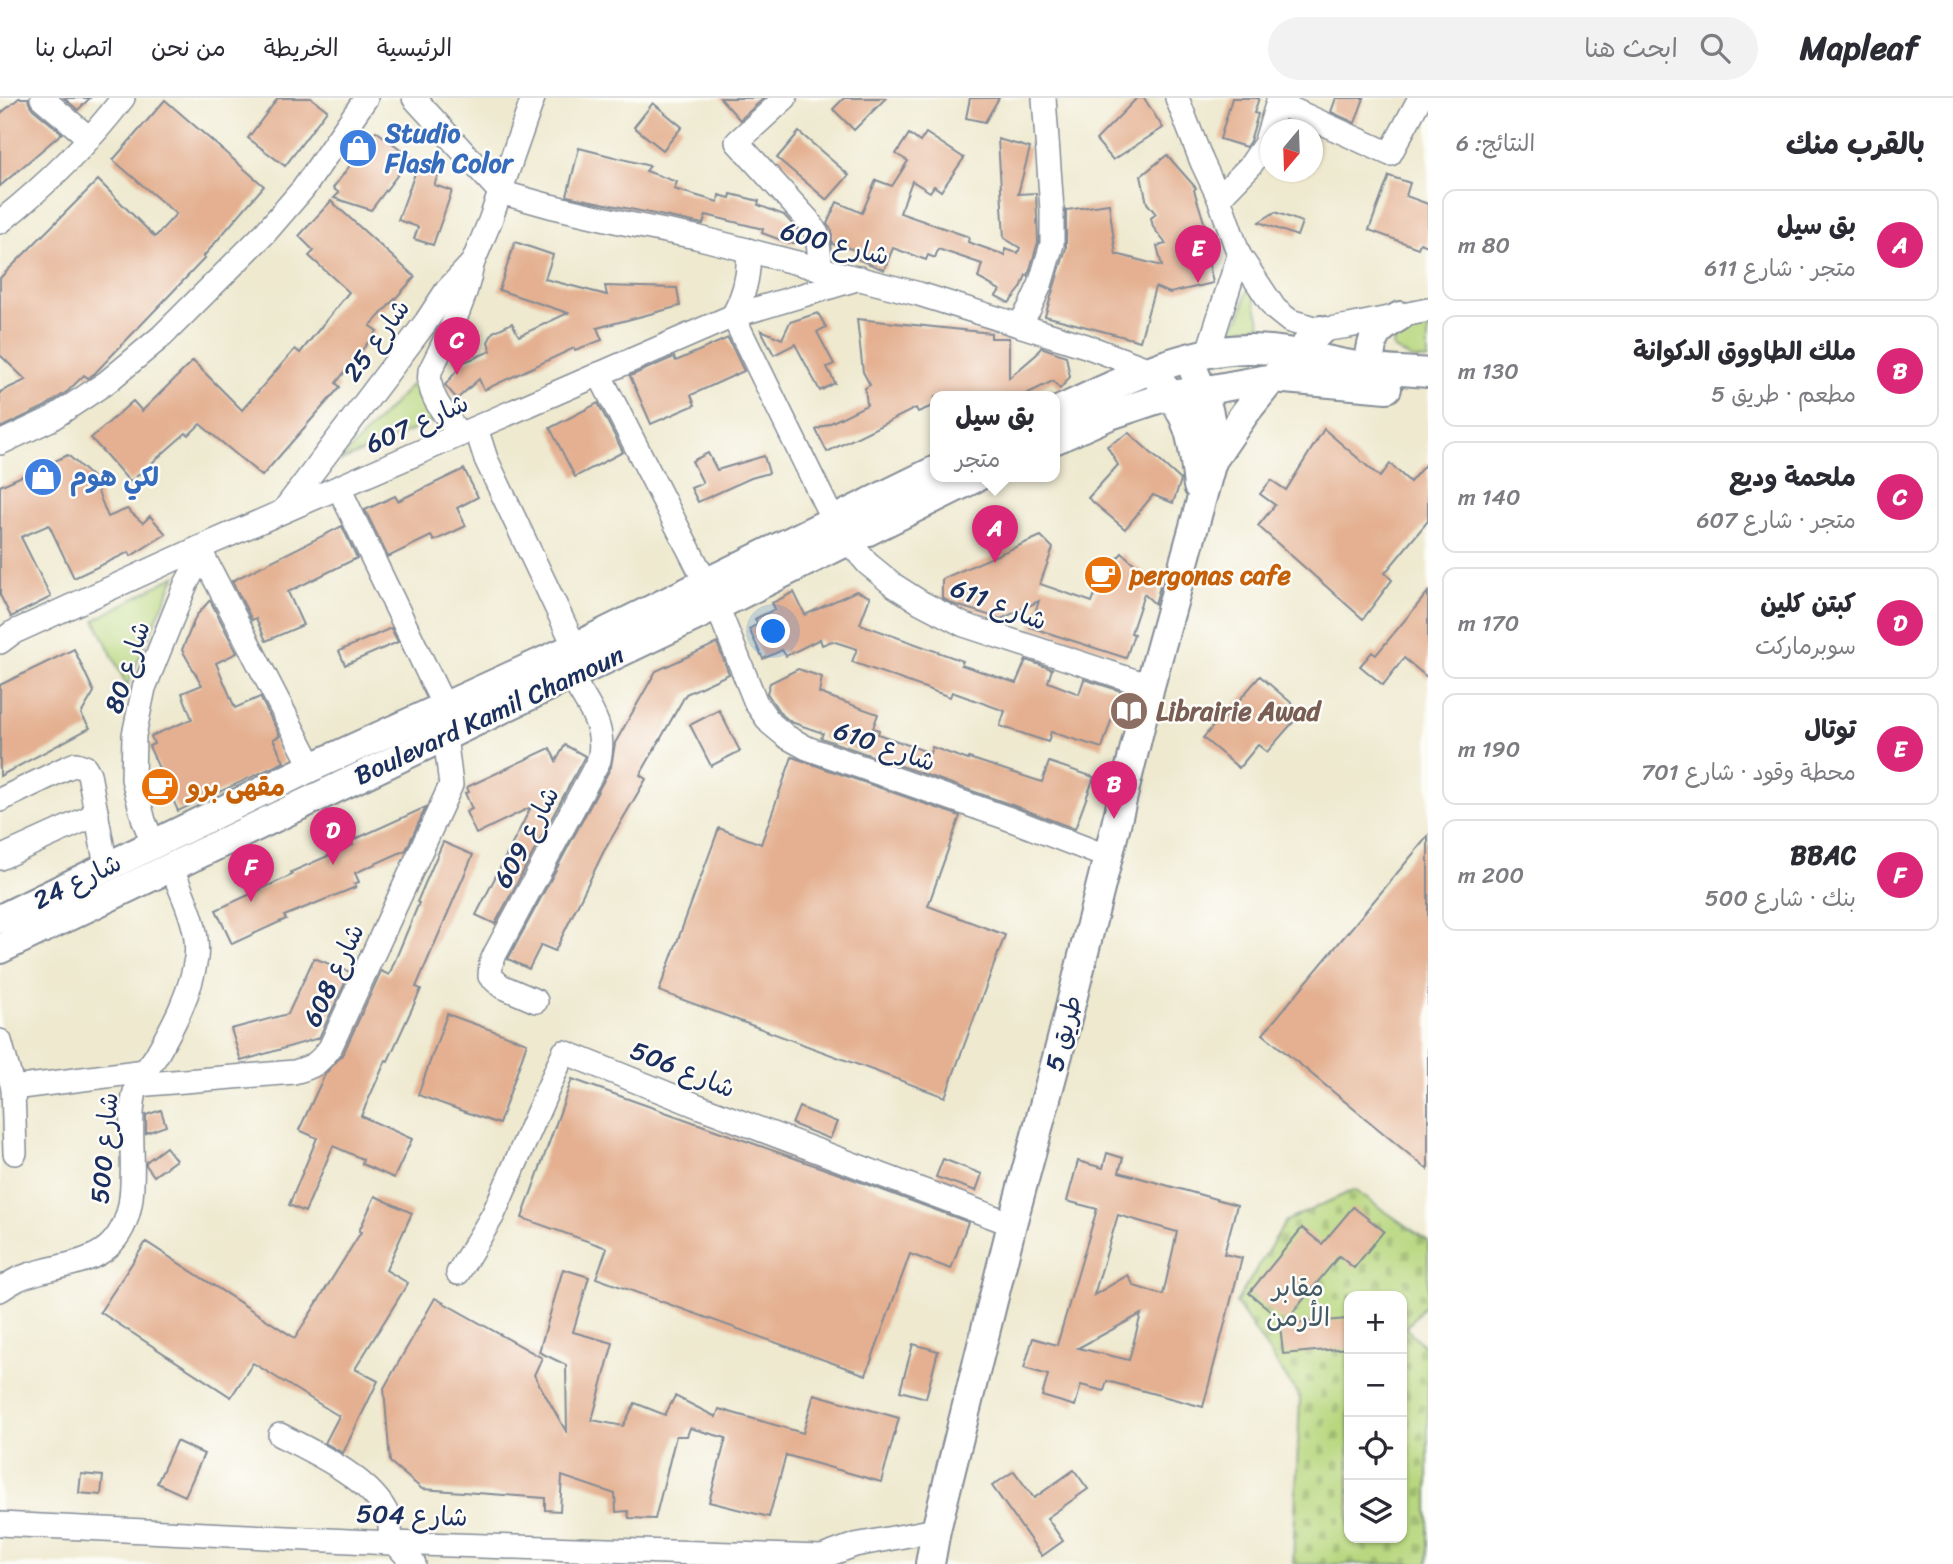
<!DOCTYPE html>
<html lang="ar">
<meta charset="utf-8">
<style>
body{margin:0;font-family:Sriracha,"Playpen Sans Arabic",sans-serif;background:#f2f2f3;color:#2b2b33;direction:rtl}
.controls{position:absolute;right:21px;bottom:21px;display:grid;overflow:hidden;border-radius:14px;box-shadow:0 2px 5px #0004}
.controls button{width:63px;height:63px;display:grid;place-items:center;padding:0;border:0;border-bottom:2px solid #e1e1e2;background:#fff;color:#2b2b33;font:35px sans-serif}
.compass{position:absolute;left:1260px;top:21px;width:63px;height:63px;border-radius:50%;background:#fff;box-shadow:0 2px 5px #0004;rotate:199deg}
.you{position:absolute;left:774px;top:534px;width:24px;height:24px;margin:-18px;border:5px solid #fff;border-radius:50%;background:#1a73e8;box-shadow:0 0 0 10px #1a73e833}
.badge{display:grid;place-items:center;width:46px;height:46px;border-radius:50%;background:#db2777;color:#fff;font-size:23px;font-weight:700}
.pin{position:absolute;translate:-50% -58px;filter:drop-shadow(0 2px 4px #0008)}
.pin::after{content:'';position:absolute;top:37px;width:24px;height:21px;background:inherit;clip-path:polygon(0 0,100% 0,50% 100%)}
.popup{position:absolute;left:930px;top:293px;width:130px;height:91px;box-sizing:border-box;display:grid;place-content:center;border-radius:14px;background:#fff;filter:drop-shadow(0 2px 5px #0005);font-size:23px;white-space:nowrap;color:#7c7c81}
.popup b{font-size:26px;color:#2b2b33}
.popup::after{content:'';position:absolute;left:50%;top:100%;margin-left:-14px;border:14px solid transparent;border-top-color:#fff}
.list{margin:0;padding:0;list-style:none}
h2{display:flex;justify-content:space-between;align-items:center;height:91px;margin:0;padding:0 28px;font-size:30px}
h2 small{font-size:23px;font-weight:400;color:#7c7c81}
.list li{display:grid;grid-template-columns:46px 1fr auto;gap:21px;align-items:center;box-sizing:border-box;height:112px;margin:0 14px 14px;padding:0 14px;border:2px solid #e1e1e2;border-radius:14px}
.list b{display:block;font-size:26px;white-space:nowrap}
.list p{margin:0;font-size:23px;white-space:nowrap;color:#7c7c81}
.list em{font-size:23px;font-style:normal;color:#7c7c81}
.icon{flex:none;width:38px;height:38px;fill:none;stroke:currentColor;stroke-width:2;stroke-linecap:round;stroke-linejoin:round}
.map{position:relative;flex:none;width:1428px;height:1466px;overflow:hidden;direction:ltr}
header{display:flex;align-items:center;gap:42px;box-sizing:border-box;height:98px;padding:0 35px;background:#fff;border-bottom:2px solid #e1e1e2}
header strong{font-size:33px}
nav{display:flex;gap:38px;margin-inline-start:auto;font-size:24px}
.search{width:490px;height:63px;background:#f2f2f3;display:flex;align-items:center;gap:18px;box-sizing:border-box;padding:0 24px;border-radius:38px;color:#7c7c81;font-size:26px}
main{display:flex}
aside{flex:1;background:#fff}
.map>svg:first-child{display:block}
</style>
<header>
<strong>Mapleaf</strong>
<div class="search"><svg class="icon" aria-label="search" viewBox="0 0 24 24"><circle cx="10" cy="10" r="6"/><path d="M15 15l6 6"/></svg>ابحث هنا</div>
<nav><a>الرئيسية</a><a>الخريطة</a><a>من نحن</a><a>اتصل بنا</a></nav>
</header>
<main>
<aside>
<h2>بالقرب منك<small>النتائج: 6</small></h2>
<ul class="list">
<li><span class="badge">A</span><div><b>بق سيل</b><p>متجر · شارع 611</p></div><em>80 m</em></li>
<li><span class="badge">B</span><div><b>ملك الطاووق الدكوانة</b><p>مطعم · طريق 5</p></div><em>130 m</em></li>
<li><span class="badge">C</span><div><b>ملحمة وديع</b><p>متجر · شارع 607</p></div><em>140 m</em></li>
<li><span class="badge">D</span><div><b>كبتن كلين</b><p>سوبرماركت</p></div><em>170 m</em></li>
<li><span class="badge">E</span><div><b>توتال</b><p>محطة وقود · شارع 701</p></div><em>190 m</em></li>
<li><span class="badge">F</span><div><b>BBAC</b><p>بنك · شارع 500</p></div><em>200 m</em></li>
</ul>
</aside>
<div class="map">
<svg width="1428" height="1466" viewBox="0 0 1428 1466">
<defs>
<pattern id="cemetery-stones" width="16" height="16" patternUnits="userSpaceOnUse" patternTransform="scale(1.75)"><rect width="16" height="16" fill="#b8d77f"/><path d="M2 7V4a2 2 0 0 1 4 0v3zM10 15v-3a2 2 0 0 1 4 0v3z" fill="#9eb970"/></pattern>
</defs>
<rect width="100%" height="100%" fill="#fdfcf7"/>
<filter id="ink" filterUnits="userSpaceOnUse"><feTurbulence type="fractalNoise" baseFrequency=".0143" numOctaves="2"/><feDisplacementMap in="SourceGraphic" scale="14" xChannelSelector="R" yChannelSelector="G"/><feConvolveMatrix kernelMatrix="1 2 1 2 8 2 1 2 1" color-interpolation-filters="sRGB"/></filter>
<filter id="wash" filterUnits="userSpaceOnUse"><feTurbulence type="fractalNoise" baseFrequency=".00686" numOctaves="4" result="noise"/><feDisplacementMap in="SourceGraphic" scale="28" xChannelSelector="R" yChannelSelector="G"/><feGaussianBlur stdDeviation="1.57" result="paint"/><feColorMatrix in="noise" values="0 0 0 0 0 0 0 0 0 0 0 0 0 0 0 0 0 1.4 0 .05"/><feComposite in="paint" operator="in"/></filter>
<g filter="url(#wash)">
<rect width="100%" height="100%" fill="#eee9cf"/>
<path fill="url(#cemetery-stones)" stroke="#6a836e" stroke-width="2" fill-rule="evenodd" d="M1354,1092L1428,1143V1203L1406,1230L1428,1252V1466H1293L1300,1300L1236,1205L1286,1123ZM1349,1198H1402V1440H1349Z"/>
<g fill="#b8d77f" stroke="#6a836e" stroke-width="2">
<path d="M1247,192H1252L1261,227L1230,233L1241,217Z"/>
<path d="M1428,223V262L1412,261L1393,250L1394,239L1406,229Z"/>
<path d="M413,285L436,322L339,364Z"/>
<path d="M176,477L127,588L95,522Z"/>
</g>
<g id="blocks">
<g fill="#e4b091" fill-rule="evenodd">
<path d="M19,0H28L29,5L33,11L62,35L0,88V16Z"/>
<path d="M64,0H90L78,12Z"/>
<path d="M278,0H311L327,12L285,68L248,40Z"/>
<path d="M720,0H764L740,22Z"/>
<path d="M844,0H886L854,32L833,11Z"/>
<path d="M970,0H999L985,24L966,20Z"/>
<path d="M1137,0H1144L1163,30L1113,62L1096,42Z"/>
<path d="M1232,0H1259L1254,15L1258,16L1250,43L1246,49L1220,41Z"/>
<path d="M1336,0H1364L1355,25L1331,14Z"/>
<path d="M165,2L264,88L203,159L205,160L95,275L88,280L84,277L68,293L44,309L0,330V294L26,282L0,257V180L98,82L155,139L176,116L113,62Z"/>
<path d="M653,5L682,29L663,52L634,29Z"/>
<path d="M376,33L411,59L371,112L334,100L339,95L333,90Z"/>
<path d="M799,34L849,77L827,102L777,60Z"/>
<path d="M926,35L964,60L941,93L934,88L930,94L912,83L900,115L969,139L968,144L1005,157V151L1018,155L1020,150L1004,140L998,41L1030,50L1018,96L1036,95L1038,144L1028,178L1026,177L1021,190L1009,205L996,198L1000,192L978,180L982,166L938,151L935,160L928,157L926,162L893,150L884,172L857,161L860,153L832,146V133L827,126L837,104L862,115L876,82L892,88L908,63L896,56L909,36L920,44Z"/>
<path d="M579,50L650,68L646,73L677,84L674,91L718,104L719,97L730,100L731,96L759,103L758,107L784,117L797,131L799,135L795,145H789L762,135L763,131L706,117L703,126L567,98Z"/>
<path d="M1167,57L1196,90L1194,92L1205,127L1201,128L1213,185L1170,195L1155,189L1140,243L1045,218L1066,150V112L1109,106L1116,157H1120L1162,168L1157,148L1166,146L1153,129L1151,120L1156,116L1147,105L1141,78Z"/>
<path d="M418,67L439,75L434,87L452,93L433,147L414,141L418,129L398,122Z"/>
<path d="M1389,78L1410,85L1406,98L1428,106V148L1420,145L1418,150L1369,132Z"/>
<path d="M331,103L415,179L370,228L377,233L336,285L340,289L262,378L200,326L189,337L186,335L130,384L91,340L133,303L142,313L193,263L242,312L295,251L300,255L349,194L309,158L314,153L299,138Z"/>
<path d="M1275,114L1302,124L1297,138L1259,124Z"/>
<path d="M515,144L553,157L545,181L607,197L605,188L677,190L680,208L597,230L602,242L575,252L574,250L484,292L479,281L457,301L445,287L464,264L491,253L488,244L493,234L512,225L519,238L568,215L499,192Z"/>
<path d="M818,215L826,229L817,234L834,266L827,269L835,285L820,293L795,246L774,257L761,232L782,241L790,224Z"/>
<path d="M857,221L991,235V240H1009V280L1037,256L1041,249L1066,258L1070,279L1060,291L1053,283L1020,299H935V307L918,314L916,310L827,354L816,332L867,307L865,290L870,287L863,274Z"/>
<path d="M728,240L744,273L691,297L695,307L651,326L630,278L674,259L676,263Z"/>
<path d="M598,305L623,354L575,379L550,330Z"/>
<path d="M1324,331L1380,379L1390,366L1410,384L1428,363V423L1385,475L1392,482L1363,521L1258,428L1275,407L1260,396L1271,382L1286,392Z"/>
<path d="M1129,335L1181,382L1173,405L1153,397L1125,431L1088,400L1118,367L1107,348Z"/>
<path d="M708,355L717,372L764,358L769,375L751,380L698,404L691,390L703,385L692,363Z"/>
<path d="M68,357L92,379L108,419L127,411L143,425L150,418L166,436L131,458L129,454L74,480L49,427L21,439L51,499L11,519L0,497V388Z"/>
<path d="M464,371L478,399L457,410L466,428L434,443L431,438L388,459L365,412L395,398L398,403L406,399Z"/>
<path d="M342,428L357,460L288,494L303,527L266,543L256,520L252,522L232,483Z"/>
<path d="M1041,438L1053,450L1040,486L1092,504L1105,468L1112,472L1114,464L1122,455L1160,488L1155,506L1144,496L1131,535L1134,536L1126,560L1030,529L1039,503L1001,521L953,506L942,500V481Z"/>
<path d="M856,493L870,499L860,526L963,563L961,567L1016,585L1026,562L1052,571L1048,584L1079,596L1084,581L1121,593L1102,650L1051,634L1048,644L1000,628L1005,613L952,594L950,599L852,564L857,551L832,543L822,547L820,541L786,558L782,552L763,561L749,531L758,526L755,521L775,511L772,505L794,494L805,517Z"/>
<path d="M1428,494V580L1404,560L1383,587L1360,568L1372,554L1376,557Z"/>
<path d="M210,502L237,555L216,565L235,610L260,599L280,638L273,641L284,664L178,713L149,648L154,646L151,638L192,621L182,595L202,587L182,552L196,518Z"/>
<path d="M391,530L398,544L345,567L339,553Z"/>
<path d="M717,545L729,576L686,596L640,677L646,681L604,753L555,853L541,847L529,871L508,861L611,669L615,645L656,573Z"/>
<path d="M74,551L94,594L81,616L90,630L0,678V587Z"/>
<path d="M798,571L822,579L819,595L878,616L873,630L879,632L878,636L930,655L932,649L968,662L969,660L1042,684L1049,664L1094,679L1075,731L1012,707L821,640L823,635L791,624L780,615L767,595L770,585Z"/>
<path d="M1260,578L1302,614L1267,654L1258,647L1239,670L1203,640L1221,619L1223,621Z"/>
<path d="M719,612L740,653L711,668L690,627Z"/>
<path d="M565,647L585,658L495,826L476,817L531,709L476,736L466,714L472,711L465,695L469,694L467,689L550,650L556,663Z"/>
<path d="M792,659L960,718L928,808L1005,837L945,999L659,893L719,730L761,746Z"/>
<path d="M426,709L406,752L355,775L359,784L354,786L356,789L284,818L286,821L232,846L216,812L292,777L291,774L353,747L351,743Z"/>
<path d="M1428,738V1072L1263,936Z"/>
<path d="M443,744L473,757L416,889L421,891L388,963L386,962L361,1018L412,1041L394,1080L362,1066L363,1061L333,1048L305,1114L289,1107L317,1040L299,1032L325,976L343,956L381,873L389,877L419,805L417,804Z"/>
<path d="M314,860L350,874L319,940L241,963L231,931L288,916Z"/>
<path d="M447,916L527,945L499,1026L418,997Z"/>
<path d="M572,981L839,1076L968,1124L951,1171L910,1156L866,1277L596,1180L607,1150L522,1120Z"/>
<path d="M799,1009L837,1024L830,1041L792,1026Z"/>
<path d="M161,1012L166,1028L146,1035V1017Z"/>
<path d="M166,1049L176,1062L154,1078L146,1067V1064Z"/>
<path d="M1107,1055L1123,1060L1119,1074L1237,1107L1224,1156L1242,1160L1203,1309L1107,1283L1104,1293L1081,1287L1075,1308L1042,1298L1048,1277L1024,1270L1033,1240L1057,1247L1097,1111L1067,1103L1078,1063L1103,1070ZM1118,1117L1177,1134L1163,1197L1134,1188L1128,1177L1094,1197ZM1141,1216L1129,1262L1078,1250Z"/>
<path d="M943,1061L982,1076L976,1093L936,1079Z"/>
<path d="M375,1098L412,1115L386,1172L408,1185L355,1271L378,1283L343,1355L325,1345L339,1318L253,1265L231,1299L100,1214L146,1144L295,1240L361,1134L359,1133Z"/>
<path d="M1353,1109L1384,1133L1354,1170L1339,1158L1285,1224L1249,1195L1302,1130L1322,1146Z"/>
<path d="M563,1171L589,1179L573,1234L613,1245L592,1322L623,1328L635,1305L665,1317L675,1298L716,1319L719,1311L803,1335L814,1296L899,1320L881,1384L786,1357L769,1419L709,1404L726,1340L690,1330L687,1338H676L655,1421L629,1420L628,1413L616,1414L615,1396L562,1378L560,1413L545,1412V1400L422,1391L390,1364L384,1290L435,1200L542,1260L534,1277L567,1335L566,1267L539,1254Z"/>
<path d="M1347,1221L1349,1250L1283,1256L1280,1227Z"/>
<path d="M913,1246L938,1253L926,1300L900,1293Z"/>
<path d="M176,1343L204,1356L185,1398L157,1385Z"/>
<path d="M1074,1372L1088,1391L1047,1420L1063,1443L1042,1458L992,1388L1014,1373L1034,1400Z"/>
<path d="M81,1376L103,1378L101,1397L79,1395Z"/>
</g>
</g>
</g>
<g filter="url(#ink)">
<use href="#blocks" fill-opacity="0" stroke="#848c96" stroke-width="2"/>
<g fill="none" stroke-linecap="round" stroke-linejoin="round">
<defs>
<g id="minor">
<path d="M42,0L89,40"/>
<path d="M414,0L500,94"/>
<path d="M785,0L737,44L808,122L817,136L821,171"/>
<path d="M1177,0L1202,64L1219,100L1239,157L1275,211L1290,223L1321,232L1349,228L1428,212"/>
<path d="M1278,5L1390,56L1420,0"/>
<path d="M500,94L550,108L624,125L696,139L919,196L1086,248L1150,272"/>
<path d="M1219,100L1250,68L1265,46L1279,0"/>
<path d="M0,124C45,88 88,46 123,0"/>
<path d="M733,218L833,422"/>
<path d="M733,218C745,196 750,176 748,152"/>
<path d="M1019,227L1029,211L1040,187L1052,146V112L1044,0"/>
<path d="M1207,257L1239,157"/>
<path d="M599,276L706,485"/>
<path d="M476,330L486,361L575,549"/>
<path d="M460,337C447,318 426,298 430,273C447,239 465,205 472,167"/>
<path d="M0,345L51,321L107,284L162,238L265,135L303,91L366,0"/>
<path d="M339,390L444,608"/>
<path d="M284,412L426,224L447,192L473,164L490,123L533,0"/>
<path d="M848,443L868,466L895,488L920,504L964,527L1150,588"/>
<path d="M199,450L312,669"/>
<path d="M717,508L756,605L770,625L787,639L807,650L1007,720L1108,759"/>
<path d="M0,544L12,535L199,450L733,218L860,180"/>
<path d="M0,702L66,670L76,666L85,669L89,676L106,768"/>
<path d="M153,745L144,723L133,681L134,637L144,590L186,486L202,456"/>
<path d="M0,760L97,716"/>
<path d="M536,903L501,888L490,878L491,865L495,856L599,662C607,628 587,607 571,578"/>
<path d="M0,943L13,990L15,1055"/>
<path d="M136,987L294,974C313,969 318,966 330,950L451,687L445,638"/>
<path d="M13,990L145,973"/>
<path d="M458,1175L493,1117L564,954L698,1008L1012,1126"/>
<path d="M0,1192C6,1188 12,1184 18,1181C44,1169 87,1168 108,1149C150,1111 122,1038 136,990C139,978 150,968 156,958C173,928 191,895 196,860C200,828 182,797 171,768"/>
<path d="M280,1337C314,1354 373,1382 388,1418C391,1426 390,1437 391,1445"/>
<path d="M0,1426L391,1445L822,1459L855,1447L936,1432"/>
<path d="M395,1445L414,1466"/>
</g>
<g id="major">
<path d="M1369,270C1372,238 1372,235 1400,218"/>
<path d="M1160,284C1191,319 1193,343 1198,388"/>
<path d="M1054,315C1112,287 1182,252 1247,251C1288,250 1329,265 1369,270C1388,273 1408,273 1428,275"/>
<path d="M1054,342L1110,317L1155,302L1172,297L1202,293L1273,280L1387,290"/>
<path d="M1212,363L1245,315L1273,280L1321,232"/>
<path d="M0,821L312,669L575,549L936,372"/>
<path d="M0,851L717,508L977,379"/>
<path d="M930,1466L936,1432L1012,1126L1061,945L1108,759L1150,588L1212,363C1215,319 1205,300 1189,261"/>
</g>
</defs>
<use href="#minor" stroke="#848c96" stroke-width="26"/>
<use href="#major" stroke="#848c96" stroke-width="32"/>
<use href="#minor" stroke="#fff" stroke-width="23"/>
<use href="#major" stroke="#fff" stroke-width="28"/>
</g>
</g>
<defs>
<symbol id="shop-disc" viewBox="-11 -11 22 22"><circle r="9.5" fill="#3f7fe0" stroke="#fdfcf7"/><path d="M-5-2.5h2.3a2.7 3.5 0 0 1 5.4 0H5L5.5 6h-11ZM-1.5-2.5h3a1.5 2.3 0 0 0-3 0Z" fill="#fff"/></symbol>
<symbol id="cafe-disc" viewBox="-11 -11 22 22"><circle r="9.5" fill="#e8710a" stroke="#fdfcf7"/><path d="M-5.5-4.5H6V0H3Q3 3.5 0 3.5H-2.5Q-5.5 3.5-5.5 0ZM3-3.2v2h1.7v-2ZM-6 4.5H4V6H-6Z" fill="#fff"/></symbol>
<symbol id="library-disc" viewBox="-11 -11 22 22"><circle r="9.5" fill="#8d6e63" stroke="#fdfcf7"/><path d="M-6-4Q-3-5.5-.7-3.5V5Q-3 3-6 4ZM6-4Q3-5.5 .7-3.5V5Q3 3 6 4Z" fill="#fff"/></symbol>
</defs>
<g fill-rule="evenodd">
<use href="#shop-disc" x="336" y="28" width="44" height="44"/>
<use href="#shop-disc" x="21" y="357" width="44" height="44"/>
<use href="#cafe-disc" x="1081" y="455" width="44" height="44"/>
<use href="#library-disc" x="1107" y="591" width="44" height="44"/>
<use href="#cafe-disc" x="138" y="667" width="44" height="44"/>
</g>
<g text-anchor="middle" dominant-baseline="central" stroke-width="5" stroke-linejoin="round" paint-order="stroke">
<g font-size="26" font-weight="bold" fill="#366cbe" stroke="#fdfcf7" text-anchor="start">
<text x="385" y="35">Studio<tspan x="385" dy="30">Flash Color</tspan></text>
<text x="70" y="379">لكي هوم</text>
</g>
<g font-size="26" fill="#1b2f5e" stroke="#fdfcf7">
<text transform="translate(835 145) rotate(14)">شارع 600</text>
<text transform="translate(376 242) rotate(-54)">شارع 25</text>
<text transform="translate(417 325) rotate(-24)">شارع 607</text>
<text transform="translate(999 506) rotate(21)">شارع 611</text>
<text transform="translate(127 569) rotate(-72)">شارع 80</text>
<text transform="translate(489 617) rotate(-25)">Boulevard Kamil Chamoun</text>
<text transform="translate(885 648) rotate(19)">شارع 610</text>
<text transform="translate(526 739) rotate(-62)">شارع 609</text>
<text transform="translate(77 783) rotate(-26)">شارع 24</text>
<text transform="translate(333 877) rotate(-65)">شارع 608</text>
<text transform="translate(1063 935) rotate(-75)">طريق 5</text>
<text transform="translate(683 971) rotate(22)">شارع 506</text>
<text transform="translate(104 1050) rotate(-85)">شارع 500</text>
<text transform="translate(412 1417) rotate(2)">شارع 504</text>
</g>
<g font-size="26" font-weight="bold" fill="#c56008" stroke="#fdfcf7" text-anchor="start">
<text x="1130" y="477">pergonas cafe</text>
<text x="187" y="689">مقهى برو</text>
</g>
<g font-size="26" font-weight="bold" fill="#785e54" stroke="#fdfcf7" text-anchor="start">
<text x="1156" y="613">Librairie Awad</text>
</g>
<g font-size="26" fill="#425966" stroke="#fdfcf7">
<text x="1298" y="1189">مقابر<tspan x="1298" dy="30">الأرمن</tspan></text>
</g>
</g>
</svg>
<div class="controls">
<button>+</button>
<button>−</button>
<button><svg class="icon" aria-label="locate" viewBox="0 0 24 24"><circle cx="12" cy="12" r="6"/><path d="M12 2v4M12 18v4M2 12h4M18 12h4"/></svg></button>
<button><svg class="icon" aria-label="layers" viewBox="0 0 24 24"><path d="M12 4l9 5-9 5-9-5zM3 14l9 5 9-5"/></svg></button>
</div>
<svg class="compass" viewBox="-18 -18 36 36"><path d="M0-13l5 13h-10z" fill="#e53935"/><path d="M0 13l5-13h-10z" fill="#7c7c81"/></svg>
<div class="you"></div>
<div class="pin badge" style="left:995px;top:465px">A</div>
<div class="popup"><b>بق سيل</b>متجر</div>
<div class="pin badge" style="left:1114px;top:721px">B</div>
<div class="pin badge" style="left:457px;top:277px">C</div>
<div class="pin badge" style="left:333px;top:767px">D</div>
<div class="pin badge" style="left:1198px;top:185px">E</div>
<div class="pin badge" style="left:251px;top:804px">F</div>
</div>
</main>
